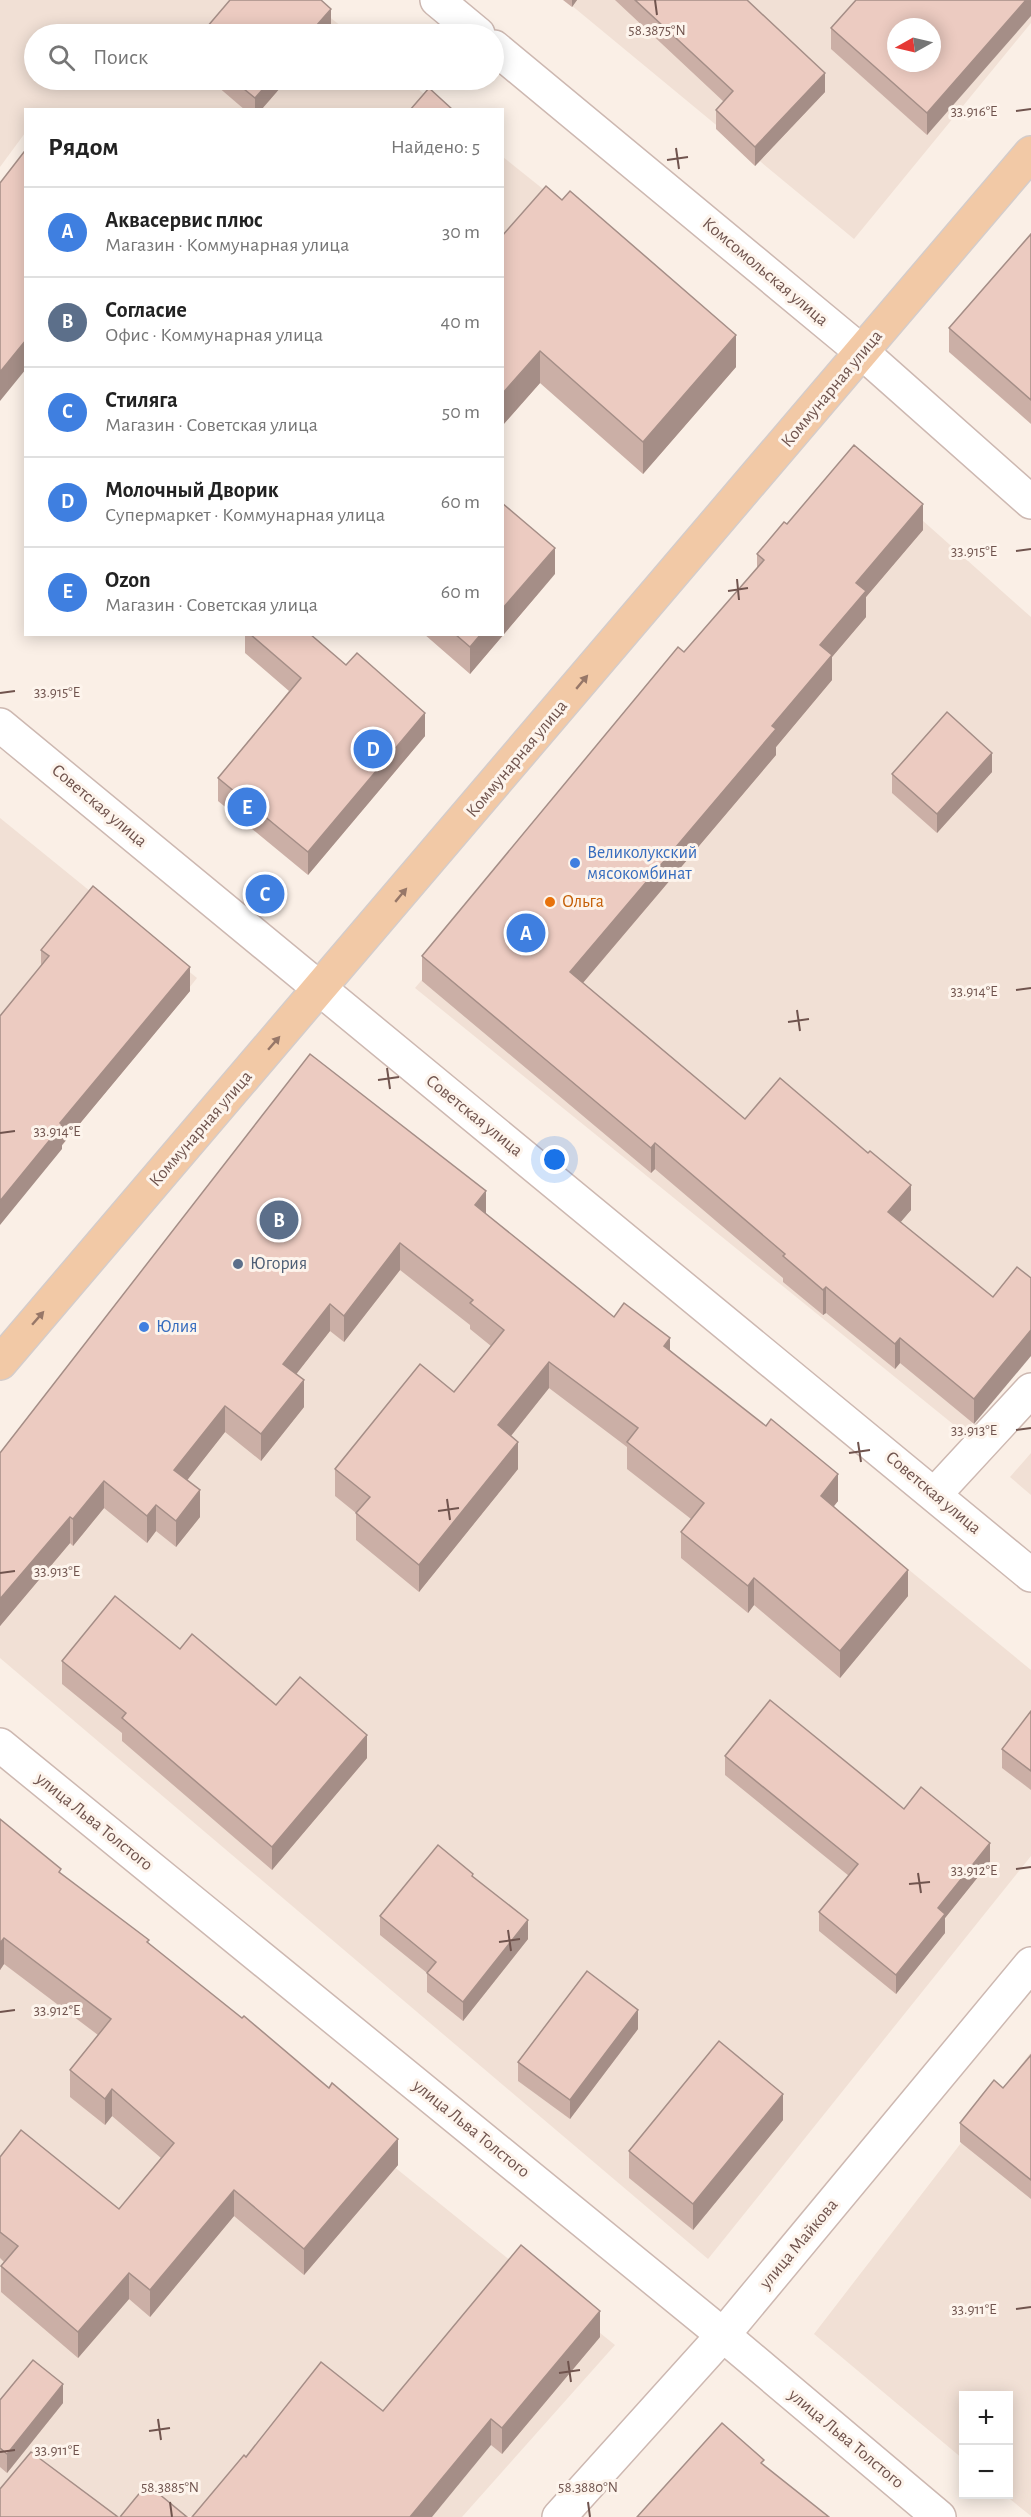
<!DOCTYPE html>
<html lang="ru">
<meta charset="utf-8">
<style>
body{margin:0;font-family:"Alegreya Sans",sans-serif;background:#f2f2f2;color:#222}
.controls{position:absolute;right:18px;bottom:18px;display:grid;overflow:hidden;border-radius:0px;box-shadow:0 3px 15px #0003}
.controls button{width:54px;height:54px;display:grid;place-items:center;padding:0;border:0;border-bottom:2px solid #e0e0e0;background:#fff;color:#222;font:30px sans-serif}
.compass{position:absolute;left:887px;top:18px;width:54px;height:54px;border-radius:50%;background:#fff;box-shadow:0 3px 15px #0003;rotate:262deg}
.you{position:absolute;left:555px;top:1160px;width:21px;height:21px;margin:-15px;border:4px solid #fff;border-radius:50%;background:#1a73e8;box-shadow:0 0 0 9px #1a73e833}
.badge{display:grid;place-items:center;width:39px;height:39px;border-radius:50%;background:#b45309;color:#fff;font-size:20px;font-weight:700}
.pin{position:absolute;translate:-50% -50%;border:3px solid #fff;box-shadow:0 2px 6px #0006}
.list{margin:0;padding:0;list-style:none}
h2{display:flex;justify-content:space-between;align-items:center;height:78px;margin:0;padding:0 24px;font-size:26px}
h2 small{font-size:20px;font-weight:400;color:#767676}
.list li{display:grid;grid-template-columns:39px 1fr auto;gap:18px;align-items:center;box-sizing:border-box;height:90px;padding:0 24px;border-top:2px solid #e0e0e0}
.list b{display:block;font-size:22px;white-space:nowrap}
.list p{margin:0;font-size:20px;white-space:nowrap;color:#767676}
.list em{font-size:20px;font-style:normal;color:#767676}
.icon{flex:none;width:33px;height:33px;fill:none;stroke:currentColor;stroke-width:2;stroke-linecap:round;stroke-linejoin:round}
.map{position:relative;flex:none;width:1031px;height:2517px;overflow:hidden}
.search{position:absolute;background:#fff;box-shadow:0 3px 15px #0003;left:24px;top:24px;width:480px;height:66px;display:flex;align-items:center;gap:15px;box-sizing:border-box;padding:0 21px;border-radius:33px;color:#767676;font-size:22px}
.panel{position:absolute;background:#fff;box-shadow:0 3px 15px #0003;left:24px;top:108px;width:480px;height:528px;border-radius:0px}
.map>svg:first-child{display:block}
</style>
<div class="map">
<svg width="1031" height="2517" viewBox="0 0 1031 2517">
<rect width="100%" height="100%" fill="#faefe6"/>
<g fill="#f1e0d5" fill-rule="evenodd">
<path d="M0,0H308L351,34H34V80H406L444,109L26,110L25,133L0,167Z"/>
<path d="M565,0H1031V23L854,239ZM896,27H932V63H896Z"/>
<path d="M503,157L543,189L503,240Z"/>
<path d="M858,463L1031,617V1350L964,1433L415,988Z"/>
<path d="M0,818L197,978L0,1223Z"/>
<path d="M313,1081L1031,1670V1856L708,2259L0,1658V1473Z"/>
<path d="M1031,1453V1495L1010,1477Z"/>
<path d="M0,1849L615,2345L462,2517H0Z"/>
<path d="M1031,2052V2516L1005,2495L1008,2494V2396H964L963,2459L814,2334Z"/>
</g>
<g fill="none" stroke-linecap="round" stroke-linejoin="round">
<defs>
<g id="minor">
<path d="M437,0L478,34"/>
<path d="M494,47L863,353L1031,502"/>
<path d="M0,725L1031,1575"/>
<path d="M935,1494L1031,1390"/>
<path d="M0,1745L723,2335L939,2517"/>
<path d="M559,2517L723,2335L1031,1964"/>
</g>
<path id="major" d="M0,1363L1031,153"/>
</defs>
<use href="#minor" stroke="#cdb8b1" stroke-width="36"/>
<use href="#major" stroke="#d4ccca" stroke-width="36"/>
<use href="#minor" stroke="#fff" stroke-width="33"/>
<use href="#major" stroke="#f2c9a6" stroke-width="33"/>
</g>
<g fill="#cbafa6">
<path d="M563,0H577L572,7Z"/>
<path d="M615,0H748V1L825,92L755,166L716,129V110L724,102Z"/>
<path d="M1031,0L927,135L831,49V28Z"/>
<path d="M210,80H287L261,110H245Z"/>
<path d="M1031,234V424L949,352V328Z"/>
<path d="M502,236L736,367L643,474L540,383L502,426Z"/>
<path d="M787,524L923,530L866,597V617L832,657V680L776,747V755L583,983L745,1119L911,1210L900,1222L993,1297L974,1424L900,1363L895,1369L826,1313L823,1315L783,1282V1278L655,1169L651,1173L422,981V956L757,568V554Z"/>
<path d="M555,574L470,674L424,634H502Z"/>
<path d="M245,634H310L425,736L308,875L218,801V778L289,691L245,653Z"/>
<path d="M992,772L937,833L892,793V774Z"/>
<path d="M41,950L190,991L62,1145V1149L41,965Z"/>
<path d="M310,1054L486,1214L614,1317L670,1350L838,1501L834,1506L908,1596L840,1678L754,1605L748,1613L681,1558V1532L691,1519L627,1469V1447L549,1388L511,1436L518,1469L419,1592L356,1540V1513L335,1496V1469L454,1392L491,1346L470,1329V1325L400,1270L344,1342L330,1331L296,1374L304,1407L261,1461L225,1432L187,1480L200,1517L176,1547L156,1531L147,1543L104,1508L73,1546L70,1543L0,1626V1453Z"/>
<path d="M180,1649L367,1758L272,1870L122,1741V1733L62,1684V1661Z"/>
<path d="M1031,1711V1790L1002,1768V1749Z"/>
<path d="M725,1756L904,1809L990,1862L945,1918V1933L896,1994L819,1931V1912L849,1876L725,1775Z"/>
<path d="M0,1819L61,1874L149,1943L398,2165L304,2275L234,2216L150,2317L129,2299L78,2358L1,2292V2266L4,2262L0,2258V2157L119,2209L161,2158L112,2116L105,2125L70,2097V2070L98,2035L4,1964L0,1970Z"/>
<path d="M473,1877L528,1939L463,2021L427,1992V1973L380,1935V1916Z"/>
<path d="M638,2029L570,2119L518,2081V2062Z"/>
<path d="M1031,2055V2199L960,2142V2123L1003,2088Z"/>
<path d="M783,2120L693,2230L629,2178V2151Z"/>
<path d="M600,2337L502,2454L491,2445L246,2457Z"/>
<path d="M0,2400L63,2403L7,2473L0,2467Z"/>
</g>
<g fill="#a58e87">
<path d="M572,0H577L572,7Z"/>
<path d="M1026,0H1031V16L927,135V113Z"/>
<path d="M331,9V28L325,34H309Z"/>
<path d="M825,73V92L755,166V147Z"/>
<path d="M271,80H287L261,110H255V98Z"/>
<path d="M736,335V367L643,474V442Z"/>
<path d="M26,340V369L0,401V372Z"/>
<path d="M540,351V383L502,426V394Z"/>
<path d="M923,504V530L866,597V617L832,657V680L776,747V755L570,998V972L772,726L856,583Z"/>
<path d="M555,548V574L470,674V647L481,634H502V609Z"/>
<path d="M425,713V736L308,875V852Z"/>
<path d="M992,753V772L937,833V814Z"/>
<path d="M190,967V991L62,1145V1149L0,1225V1201L60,1123Z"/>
<path d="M655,1143V1169L651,1173V1148Z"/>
<path d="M911,1185V1210L888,1237V1212Z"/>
<path d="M486,1191V1218L475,1205Z"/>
<path d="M400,1243V1270L344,1342V1316Z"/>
<path d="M826,1287V1313L823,1315V1290Z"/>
<path d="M330,1304V1331L283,1391V1364Z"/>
<path d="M1031,1330V1356L974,1424V1399Z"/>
<path d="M670,1338V1365L664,1346Z"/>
<path d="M900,1338V1363L895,1369V1344Z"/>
<path d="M549,1362V1388L498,1452V1425Z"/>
<path d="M304,1380V1407L261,1461V1434Z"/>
<path d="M225,1406V1432L174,1497V1470Z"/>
<path d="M518,1442V1469L419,1592V1565Z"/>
<path d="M838,1474V1501L821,1522V1496Z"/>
<path d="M104,1481V1508L73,1546V1519Z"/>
<path d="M200,1490V1517L176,1547V1521Z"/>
<path d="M156,1505V1531L147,1543V1516Z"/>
<path d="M70,1517V1543L0,1626V1599Z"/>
<path d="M908,1570V1596L840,1678V1651Z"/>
<path d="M754,1578V1605L748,1613V1586Z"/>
<path d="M367,1735V1758L272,1870V1847Z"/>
<path d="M990,1843V1862L945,1918V1933L896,1994V1975L938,1908Z"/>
<path d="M528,1920V1939L463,2021V2002Z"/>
<path d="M4,1938V1964L0,1970V1943Z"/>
<path d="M638,2010V2029L570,2119V2100Z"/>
<path d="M112,2089V2116L105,2125V2099Z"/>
<path d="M783,2094V2120L693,2230V2204Z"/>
<path d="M398,2139V2165L304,2275V2249Z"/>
<path d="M234,2190V2216L150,2317V2290Z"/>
<path d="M129,2273V2299L78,2358V2332Z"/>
<path d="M600,2311V2337L502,2454V2428Z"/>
<path d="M63,2384V2403L7,2473V2454Z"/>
<path d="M491,2419V2445L432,2517H410Z"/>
</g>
<g fill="#eccbc1" stroke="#a58e87" stroke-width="1.5" fill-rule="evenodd">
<path d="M230,0H321L331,9L309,34H201Z"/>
<path d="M635,0H747L825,73L755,147L716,110L733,91Z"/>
<path d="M856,0H1026L927,113L831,28ZM896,27H932V63H896Z"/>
<path d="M233,80H271L255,98Z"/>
<path d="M429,88L453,110H410Z"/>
<path d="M24,152L26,153V340L0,372V183Z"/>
<path d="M546,186L562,200L570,191L736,335L643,442L540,351L502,394V236Z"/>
<path d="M1031,234V400L949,328Z"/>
<path d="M854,445L923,504L856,583L866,591L820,645L832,655L772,726L776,729L570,972L745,1119L780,1078L868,1153L870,1151L911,1185L888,1212L993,1297L1017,1267L1031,1278V1330L974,1399L900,1338L895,1344L826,1287L823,1290L783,1256L785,1254L655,1143L651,1148L422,956L678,647L684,652L764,560L757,554L784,522L787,524Z"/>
<path d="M502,503L555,548L502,609Z"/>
<path d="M250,634H310L346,665L357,653L425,713L308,852L218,778L301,678Z"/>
<path d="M455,634H481L470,647Z"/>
<path d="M947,712L992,753L937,814L892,774Z"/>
<path d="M93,886L190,967L60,1123L62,1125L0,1201V1016L49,956L41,950Z"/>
<path d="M310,1054L486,1191L475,1205L614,1317L624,1303L670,1338L664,1346L766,1426L771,1419L838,1474L821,1496L908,1570L840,1651L754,1578L748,1586L681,1532L704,1503L627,1442L638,1428L549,1362L498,1425L518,1442L419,1565L356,1513L370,1497L335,1469L420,1364L454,1392L504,1330L470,1303L473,1300L400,1243L344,1316L330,1304L283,1364L304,1380L261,1434L225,1406L174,1470L200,1490L176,1521L156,1505L147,1516L104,1481L73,1519L70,1517L0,1599V1453Z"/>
<path d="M115,1596L180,1649L192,1634L276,1705L300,1677L367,1735L272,1847L122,1718L126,1713L62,1661Z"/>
<path d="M770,1700L904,1809L921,1787L990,1843L938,1908L945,1914L896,1975L819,1912L858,1864L725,1756Z"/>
<path d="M1031,1711V1771L1002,1749Z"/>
<path d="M0,1819L61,1869L59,1872L149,1940L147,1942L242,2018L244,2016L329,2088L332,2083L398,2139L304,2249L234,2190L150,2290L129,2273L78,2332L1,2266L18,2246L0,2232V2157L21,2130L119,2209L174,2143L112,2089L105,2099L70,2070L111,2019L4,1938L0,1943Z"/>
<path d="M438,1845L473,1874L472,1876L528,1920L463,2002L427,1973L436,1962L380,1916Z"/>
<path d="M587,1971L638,2010L570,2100L518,2062Z"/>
<path d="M719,2041L783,2094L693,2204L629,2151Z"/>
<path d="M1031,2055V2180L960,2123L994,2080L1003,2088Z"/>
<path d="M521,2245L600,2311L502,2428L491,2419L410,2517H192L244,2455L246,2457L321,2362L383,2411Z"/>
<path d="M33,2360L63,2384L7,2454L0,2448V2400Z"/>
<path d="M722,2423L764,2460L761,2463L829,2517H637Z"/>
<path d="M31,2452L118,2517H0V2489Z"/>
<path d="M147,2484L187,2517H120Z"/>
</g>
<defs><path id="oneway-solid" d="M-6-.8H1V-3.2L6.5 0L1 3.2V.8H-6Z" transform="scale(1.5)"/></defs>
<g fill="#977768">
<use href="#oneway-solid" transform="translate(582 682) rotate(-50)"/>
<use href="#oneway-solid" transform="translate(401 895) rotate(-50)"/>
<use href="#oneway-solid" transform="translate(274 1043) rotate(-49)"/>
<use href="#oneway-solid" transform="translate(38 1318) rotate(-49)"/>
</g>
<path fill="none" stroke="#70544e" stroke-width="2" d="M655,0L657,15M1016,111L1031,109M676,148L679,169M667,160L688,157M1016,551L1031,549M737,579L739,600M728,591L748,588M0,693L15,691M1016,990L1031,988M797,1010L800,1031M788,1022L809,1019M387,1068L390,1089M378,1080L399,1077M0,1133L15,1131M1016,1430L1031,1428M858,1442L861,1462M849,1453L870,1450M447,1499L450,1520M438,1511L459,1508M0,1573L15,1571M1016,1869L1031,1867M918,1873L921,1893M909,1884L930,1882M508,1930L511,1951M499,1942L520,1939M0,2012L15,2010M1016,2309L1031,2307M568,2361L571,2382M559,2373L580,2370M158,2419L161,2440M149,2431L170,2428M0,2452L15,2450M170,2502L172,2517M588,2502L590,2517"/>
<g fill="#3f7fe0" stroke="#fdf4ec" stroke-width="2">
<circle cx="575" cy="863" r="6"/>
<circle cx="144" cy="1327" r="6"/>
</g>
<circle fill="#e8710a" stroke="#fdf4ec" stroke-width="2" cx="550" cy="902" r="6"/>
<circle fill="#5c6f8a" stroke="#fdf4ec" stroke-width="2" cx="238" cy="1264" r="6"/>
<g text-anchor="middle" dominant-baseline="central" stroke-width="6" stroke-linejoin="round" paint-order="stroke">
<g font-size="18" fill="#70544e" stroke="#fdf4ec">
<text transform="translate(765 272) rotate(40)">Комсомольская улица</text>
<text transform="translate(832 389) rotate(-50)">Коммунарная улица</text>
<text transform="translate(517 759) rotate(-50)">Коммунарная улица</text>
<text transform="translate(99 806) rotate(40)">Советская улица</text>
<text transform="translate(474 1116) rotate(39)">Советская улица</text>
<text transform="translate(201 1129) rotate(-49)">Коммунарная улица</text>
<text transform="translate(933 1493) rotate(40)">Советская улица</text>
<text transform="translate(94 1822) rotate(39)">улица Льва Толстого</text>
<text transform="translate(471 2129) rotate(39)">улица Льва Толстого</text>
<text transform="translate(799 2244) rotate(-50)">улица Майкова</text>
<text transform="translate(846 2439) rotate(40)">улица Льва Толстого</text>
</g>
<g font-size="18" fill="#366cbe" stroke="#fdf4ec" text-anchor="start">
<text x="587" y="853">Великолукский<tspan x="587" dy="21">мясокомбинат</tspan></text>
<text x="156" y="1327">Юлия</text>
</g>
<g font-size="18" fill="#c56008" stroke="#fdf4ec" text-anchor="start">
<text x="562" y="902">Ольга</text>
</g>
<g font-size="18" fill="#4e5e75" stroke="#fdf4ec" text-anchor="start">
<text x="250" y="1264">Югория</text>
</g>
</g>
<g font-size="15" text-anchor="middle" fill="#70544e" stroke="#fdf4ec" stroke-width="6" stroke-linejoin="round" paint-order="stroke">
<text x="657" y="35">58.3875°N</text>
<text x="974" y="116">33.916°E</text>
<text x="974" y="556">33.915°E</text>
<text x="57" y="697">33.915°E</text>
<text x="974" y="996">33.914°E</text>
<text x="57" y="1136">33.914°E</text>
<text x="974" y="1435">33.913°E</text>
<text x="57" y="1576">33.913°E</text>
<text x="974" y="1875">33.912°E</text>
<text x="57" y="2015">33.912°E</text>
<text x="974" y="2314">33.911°E</text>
<text x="57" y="2455">33.911°E</text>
<text x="170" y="2492">58.3885°N</text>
<text x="588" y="2492">58.3880°N</text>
</g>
</svg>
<div class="controls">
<button>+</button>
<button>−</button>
</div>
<svg class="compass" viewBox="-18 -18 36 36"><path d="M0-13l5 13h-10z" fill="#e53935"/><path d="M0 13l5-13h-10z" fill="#767676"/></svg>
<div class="you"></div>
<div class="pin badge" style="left:526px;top:933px;background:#3f7fe0">A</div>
<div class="pin badge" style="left:279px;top:1220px;background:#5c6f8a">B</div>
<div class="pin badge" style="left:265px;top:894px;background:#3f7fe0">C</div>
<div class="pin badge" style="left:373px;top:749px;background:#3f7fe0">D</div>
<div class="pin badge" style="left:247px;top:807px;background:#3f7fe0">E</div>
<div class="search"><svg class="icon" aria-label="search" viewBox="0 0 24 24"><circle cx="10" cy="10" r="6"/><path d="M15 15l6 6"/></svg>Поиск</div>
<section class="panel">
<h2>Рядом<small>Найдено: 5</small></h2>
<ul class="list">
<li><span class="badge" style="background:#3f7fe0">A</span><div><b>Аквасервис плюс</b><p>Магазин · Коммунарная улица</p></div><em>30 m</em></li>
<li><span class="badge" style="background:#5c6f8a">B</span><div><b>Согласие</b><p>Офис · Коммунарная улица</p></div><em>40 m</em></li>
<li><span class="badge" style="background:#3f7fe0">C</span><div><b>Стиляга</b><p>Магазин · Советская улица</p></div><em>50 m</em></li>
<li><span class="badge" style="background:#3f7fe0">D</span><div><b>Молочный Дворик</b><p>Супермаркет · Коммунарная улица</p></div><em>60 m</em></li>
<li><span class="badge" style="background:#3f7fe0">E</span><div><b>Ozon</b><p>Магазин · Советская улица</p></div><em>60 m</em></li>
</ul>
</section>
</div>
